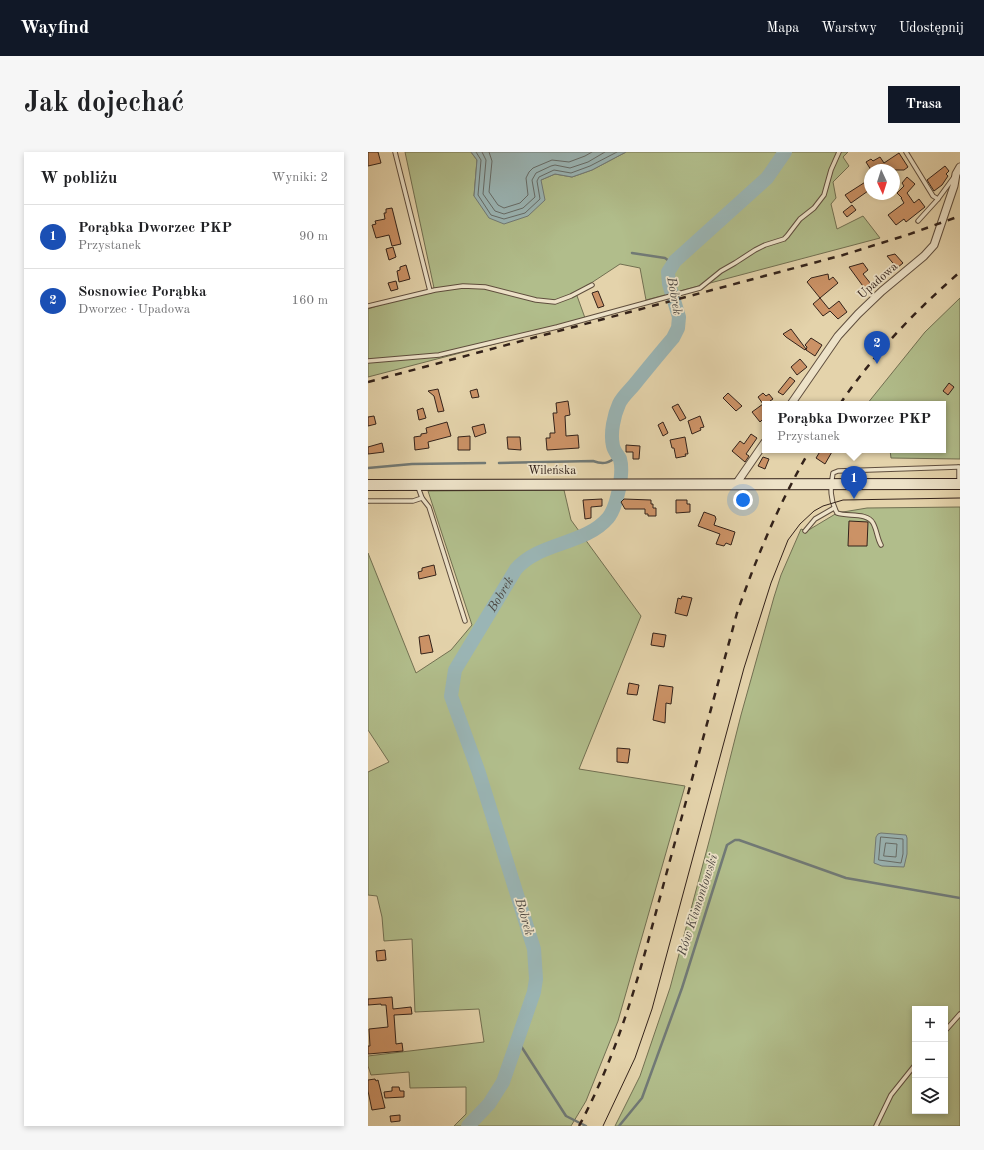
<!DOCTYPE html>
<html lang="pl">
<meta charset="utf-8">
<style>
body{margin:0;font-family:"Old Standard TT",serif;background:#f6f6f6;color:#202124}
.controls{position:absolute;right:12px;bottom:12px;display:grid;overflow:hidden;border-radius:0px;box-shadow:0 2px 6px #0003}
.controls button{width:36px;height:36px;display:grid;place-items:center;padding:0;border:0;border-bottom:1px solid #e0e0e0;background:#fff;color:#202124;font:20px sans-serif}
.compass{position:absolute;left:496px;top:12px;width:36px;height:36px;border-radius:50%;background:#fff;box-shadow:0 2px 6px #0003;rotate:176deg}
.you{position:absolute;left:375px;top:348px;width:14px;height:14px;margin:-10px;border:3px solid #fff;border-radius:50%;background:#1a73e8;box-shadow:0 0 0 6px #1a73e833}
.badge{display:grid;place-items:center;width:26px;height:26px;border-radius:50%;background:#111827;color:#fff;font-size:13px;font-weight:700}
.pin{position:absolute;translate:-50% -33px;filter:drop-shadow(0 1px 2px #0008)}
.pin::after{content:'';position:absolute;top:21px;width:14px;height:12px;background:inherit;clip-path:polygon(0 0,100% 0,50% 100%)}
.popup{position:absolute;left:394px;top:249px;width:184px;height:52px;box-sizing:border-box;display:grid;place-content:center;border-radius:0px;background:#fff;filter:drop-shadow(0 1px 3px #0005);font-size:13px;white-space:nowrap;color:#757577}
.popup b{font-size:15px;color:#202124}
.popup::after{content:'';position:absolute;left:50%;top:100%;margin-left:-8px;border:8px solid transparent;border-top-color:#fff}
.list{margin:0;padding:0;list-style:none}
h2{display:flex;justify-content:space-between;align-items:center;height:52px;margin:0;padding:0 16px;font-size:17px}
h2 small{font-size:13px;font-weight:400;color:#757577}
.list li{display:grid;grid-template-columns:26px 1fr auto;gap:12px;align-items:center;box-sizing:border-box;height:64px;padding:0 16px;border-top:1px solid #e0e0e0}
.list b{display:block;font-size:15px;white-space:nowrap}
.list p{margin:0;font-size:13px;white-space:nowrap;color:#757577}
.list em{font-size:13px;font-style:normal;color:#757577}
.icon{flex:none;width:22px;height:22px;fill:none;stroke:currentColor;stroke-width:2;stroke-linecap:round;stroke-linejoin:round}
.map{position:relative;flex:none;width:592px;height:974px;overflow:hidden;border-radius:0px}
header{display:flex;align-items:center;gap:24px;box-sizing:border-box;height:56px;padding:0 20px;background:#111827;color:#fff}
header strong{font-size:19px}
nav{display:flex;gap:22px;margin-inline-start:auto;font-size:14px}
.intro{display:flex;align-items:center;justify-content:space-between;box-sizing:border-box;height:96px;padding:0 24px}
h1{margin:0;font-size:28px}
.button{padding:10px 18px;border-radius:0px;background:#111827;color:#fff;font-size:14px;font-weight:700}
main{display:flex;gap:24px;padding:0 24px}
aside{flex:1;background:#fff;border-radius:0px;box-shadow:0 2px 6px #0003}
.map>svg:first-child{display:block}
</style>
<header>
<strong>Wayfind</strong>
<nav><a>Mapa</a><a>Warstwy</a><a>Udostępnij</a></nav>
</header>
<div class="intro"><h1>Jak dojechać</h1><a class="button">Trasa</a></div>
<main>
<aside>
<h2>W pobliżu<small>Wyniki: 2</small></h2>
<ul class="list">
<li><span class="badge" style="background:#1a4fb4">1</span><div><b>Porąbka Dworzec PKP</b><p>Przystanek</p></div><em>90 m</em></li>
<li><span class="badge" style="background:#1a4fb4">2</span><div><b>Sosnowiec Porąbka</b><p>Dworzec · Upadowa</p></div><em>160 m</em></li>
</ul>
</aside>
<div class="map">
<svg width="592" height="974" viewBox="0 0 592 974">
<rect width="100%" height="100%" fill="#e4d3ab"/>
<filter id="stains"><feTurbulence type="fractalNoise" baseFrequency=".005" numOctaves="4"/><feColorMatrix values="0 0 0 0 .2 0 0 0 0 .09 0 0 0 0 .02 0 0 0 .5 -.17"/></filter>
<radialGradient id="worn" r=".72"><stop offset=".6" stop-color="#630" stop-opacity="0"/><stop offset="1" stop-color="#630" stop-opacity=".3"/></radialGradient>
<g fill="#b1bd8b" stroke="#727052" fill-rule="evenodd">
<path d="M37,0H103L109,8L106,44L173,28L187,22L204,25L224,18L258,0H480L475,5L481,14L465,30L468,46L463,52L469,77L495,64L512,86L278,148L272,116L252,112L208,141L217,166L134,190L0,225V157L66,136Z"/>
<path d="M592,146V307L523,306L522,298H575V252H499L557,180Z"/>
<path d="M196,338L203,368L273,464L211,617L317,634L250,869L218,949L203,974H86L98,962V935L42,936L41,920L3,923L0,914V904L116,890L111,857L47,860L44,787L16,789L14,765L9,744L0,743V620L21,610L0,578V401L48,521L83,498L104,473L60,339Z"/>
<path d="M592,355V974H247L272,924L302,836L343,682L373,563L406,445L413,423L433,377L439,379L469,361L499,356ZM547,857H577V959H547Z"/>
</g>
<g fill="#9ab5b5" stroke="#717a77">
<path d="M103,0H258L224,18L204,25L187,22L173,28L177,48L160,64L136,72L121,66L106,44L109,8Z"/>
<path d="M513,681L538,683L539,686V702L536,715L514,714L506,711L508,685L510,682Z"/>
</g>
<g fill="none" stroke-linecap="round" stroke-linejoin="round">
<g stroke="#666c68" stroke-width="1">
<path d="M108,0L113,8L110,43L123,63L136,67L157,61L172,47L169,29L171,25L186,18L203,21L222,14L249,0"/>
<path d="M114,0L118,8L115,42L127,59L136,62L155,56L167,45L164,28L168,21L183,14L187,13L202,16L220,10L237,0"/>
<path d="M121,0L124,9L121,40L130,53L136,56L152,51L160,43L158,26L161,20L165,16L184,8L201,10L217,4L224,0"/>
<path d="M513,685L535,687V702L533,711L511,708Z"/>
<path d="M518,691L529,692L528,705L516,704Z"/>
</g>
<g stroke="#717a77" stroke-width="2.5">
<path d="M264,101L297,106L305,112"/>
<path d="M131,311L225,309C236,313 241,311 250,304"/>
<path d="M0,316L44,312L117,311"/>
<path d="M148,891L153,894L198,964L218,974"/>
<path d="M251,974L274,946L314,836L359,693L367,688H371L478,726L592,746"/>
</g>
<path stroke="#9ab5b5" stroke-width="14" id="s1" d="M100,974L121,952L135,930L166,840L168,827L166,797L111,621L83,544L87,518L148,417C171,390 217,393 240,366C249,355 256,321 252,307C250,303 246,299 245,294C242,281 246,263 251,252C254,245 261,239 266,233C279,217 292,201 305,186L310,176L311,165L301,132L300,120L307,109L399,26L417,0"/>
</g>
<g fill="#cb9266" stroke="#33221a">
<path d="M0,0H10L13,11L0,14Z"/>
<path d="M531,1L540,15L536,18H503L498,10L503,7L505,9L512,5L516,11Z"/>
<path d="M577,14L581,19L578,22L580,24L574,33L566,39L559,28Z"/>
<path d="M539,25L547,32L539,41L546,51L551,47L557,55L538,70L536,67L528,73L520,63L536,51L533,46H534L529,41L536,34L534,31Z"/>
<path d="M502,27V35L498,37L500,39L483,51L477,43Z"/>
<path d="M484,53L488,58L479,65L475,60Z"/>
<path d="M24,56L33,92L24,94L21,83L8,86L4,73L8,72L7,69L17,67L16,61H18V57Z"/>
<path d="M25,95L28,105L21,108L18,97Z"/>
<path d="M527,102L535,111L529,116L519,104Z"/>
<path d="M495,111L500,118L495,122L503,132L502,133L505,137L500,141L481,115Z"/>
<path d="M38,113L42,127L31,130L29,119L32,118V115Z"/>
<path d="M460,122L461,128L465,125L470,131L452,146L439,130L443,126Z"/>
<path d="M28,129L30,137L23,139L20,131Z"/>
<path d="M230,139L236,154L230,156L224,141Z"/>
<path d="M452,146L461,157L471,149L479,160L470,167L462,159L455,164L445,152Z"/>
<path d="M423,177L438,197L437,198L418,185L415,182Z"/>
<path d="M443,186L454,193L447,204L438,198L439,195L437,193Z"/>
<path d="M432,207L439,215L429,223L423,215Z"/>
<path d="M422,225L427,229L415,243L410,240Z"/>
<path d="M581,231L586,235L580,243L575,239Z"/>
<path d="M70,237L76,259L70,260L66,244L60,239Z"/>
<path d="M109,237L111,245L104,246L102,239Z"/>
<path d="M360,241L374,254L368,259L355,246Z"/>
<path d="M395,241L398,244L401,242L405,247L402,249L405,252H397V265L392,270L384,260L395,252L390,245Z"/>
<path d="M200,249L202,263L197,264L198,284L210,283L211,296L179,298L178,286H182V281H187L185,261H189L188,251Z"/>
<path d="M310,252L318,266L312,269L304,255Z"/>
<path d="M55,256L58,266L51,268L49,258Z"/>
<path d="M6,264L8,272L0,274V265Z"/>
<path d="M332,264L336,275L332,276L333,278L324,282L320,269Z"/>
<path d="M79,270L83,284L60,290L61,296L47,298L46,285L53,284V282L59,281L58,276Z"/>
<path d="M295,270L300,281L295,284L290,273Z"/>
<path d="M116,272L118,281L107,285L104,275Z"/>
<path d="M383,282L389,286L378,302L381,304L377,310L364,299L372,289L376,292Z"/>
<path d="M102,284V298H90V285Z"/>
<path d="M139,285H152L153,298L140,297Z"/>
<path d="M317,285L320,302H317L318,304L308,306L306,296H304L302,288Z"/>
<path d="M14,291L16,300L0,302V295Z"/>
<path d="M258,293L272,294L271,307H265V300H258Z"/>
<path d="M453,298H465L457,312L448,306Z"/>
<path d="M395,305L401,307L397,317L390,314Z"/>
<path d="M234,347V354L223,355V366L217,367L215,348Z"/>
<path d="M256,347L283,348V352H285V356H288V364H280V362H277V357H257L253,350Z"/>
<path d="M308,348H319V352H322V360L308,361Z"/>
<path d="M336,360L347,364L348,367L346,373L367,380L363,393L358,391L356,394L348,392L352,382L330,374Z"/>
<path d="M481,369L500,370L499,394H480Z"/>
<path d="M66,413L68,423L51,427L50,420L54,419V416Z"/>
<path d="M314,444L324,446L319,464L307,461L310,446L313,447Z"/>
<path d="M285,481L298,483L296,495L283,493Z"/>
<path d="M61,483L65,500L53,502L51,485Z"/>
<path d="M261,531L271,533L269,543L259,542Z"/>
<path d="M291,533L305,535L303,552L298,551L297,571L285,568Z"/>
<path d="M249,596L262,597L260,611L249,610Z"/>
<path d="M17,798L18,808L9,809L8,799Z"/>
<path d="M24,845L25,857L43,855L44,862L26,863L28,892L34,891L35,899L0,902V894H2L1,877L20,875L18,853H13V852L0,853V847Z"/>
<path d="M7,927L8,929L10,928L17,956L4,958L0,939V928Z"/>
<path d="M24,935H31L32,939H36V945L17,946L16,940L24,939Z"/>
<path d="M32,963V969L23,970L22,964Z"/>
</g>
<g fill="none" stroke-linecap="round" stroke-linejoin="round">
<defs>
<g id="lane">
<path d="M27,0L62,139"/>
<path d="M538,0L565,44L570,47L586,25"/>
<path d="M550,69L570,47"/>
<path d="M0,154L67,138L95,134L117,135L168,148L187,150L203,144L224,133"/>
<path d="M0,209L71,203L189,175L332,136L353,119L367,111L387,98L397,93L416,87L419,84L432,67L446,56L456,43L463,18L471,0"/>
<path d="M591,315V330"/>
<path d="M50,335L54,346L61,355L97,469"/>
<path d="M0,349H45L54,346"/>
<path d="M437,379L447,367L466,356"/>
<path d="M513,393C509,386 509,378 505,371C499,360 479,365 469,361C462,348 462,336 465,321L470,319L590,315"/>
<path d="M577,879L592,862"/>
<path d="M508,974L523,943L547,913"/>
</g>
<g id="street">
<path d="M423,252L470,184L490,162L514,139L556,104L566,93L586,34L588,22L592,15"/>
<path d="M368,332L397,290"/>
</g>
<path id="secondary" d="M0,333L592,332"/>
</defs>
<use href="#lane" stroke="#5f4e3e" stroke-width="5.5"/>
<use href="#street" stroke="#5f4e3e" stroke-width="9"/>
<use href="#secondary" stroke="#33221a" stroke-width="12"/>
<use href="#lane" stroke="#ede2c8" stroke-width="3.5"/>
<use href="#street" stroke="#ede2c8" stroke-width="7"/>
<use href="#secondary" stroke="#ede2c8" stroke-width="10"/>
<path stroke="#33221a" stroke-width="1" d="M235,974L267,906L284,857L376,516L403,431L420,388L432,372L446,359L455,354L475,348L592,346"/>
<g stroke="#33221a" stroke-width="2.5" stroke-dasharray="7 7" stroke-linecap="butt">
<path d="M0,230L475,103L539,83L592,64"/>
<path d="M472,252C505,203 547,159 592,120"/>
<path d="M211,974C241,918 261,858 278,797L369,461C389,404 411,351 442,298"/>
</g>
</g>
<g text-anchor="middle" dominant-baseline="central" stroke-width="3.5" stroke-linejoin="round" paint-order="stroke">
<g font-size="12" fill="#33221a" stroke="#ede2c8">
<text transform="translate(510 129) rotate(-41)">Upadowa</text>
<text x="184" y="319">Wileńska</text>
</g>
<g font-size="13" font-style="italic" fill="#4d4741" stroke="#ede2c8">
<text transform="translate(306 144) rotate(80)">Bobrek</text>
<text stroke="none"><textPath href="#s1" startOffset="576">Bobrek</textPath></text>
<text transform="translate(330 753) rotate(-72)">Rów Klimontowski</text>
<text transform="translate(156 765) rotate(74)">Bobrek</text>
</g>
</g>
<rect width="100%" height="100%" filter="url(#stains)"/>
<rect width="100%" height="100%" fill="url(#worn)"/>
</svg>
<div class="controls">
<button>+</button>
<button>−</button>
<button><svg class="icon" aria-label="layers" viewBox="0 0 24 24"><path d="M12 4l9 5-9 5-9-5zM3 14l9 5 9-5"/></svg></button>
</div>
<svg class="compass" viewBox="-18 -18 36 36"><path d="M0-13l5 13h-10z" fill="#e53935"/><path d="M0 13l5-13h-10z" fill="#757577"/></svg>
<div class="you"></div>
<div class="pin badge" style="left:486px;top:347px;background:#1a4fb4">1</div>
<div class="popup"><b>Porąbka Dworzec PKP</b>Przystanek</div>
<div class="pin badge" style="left:509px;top:212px;background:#1a4fb4">2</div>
</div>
</main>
